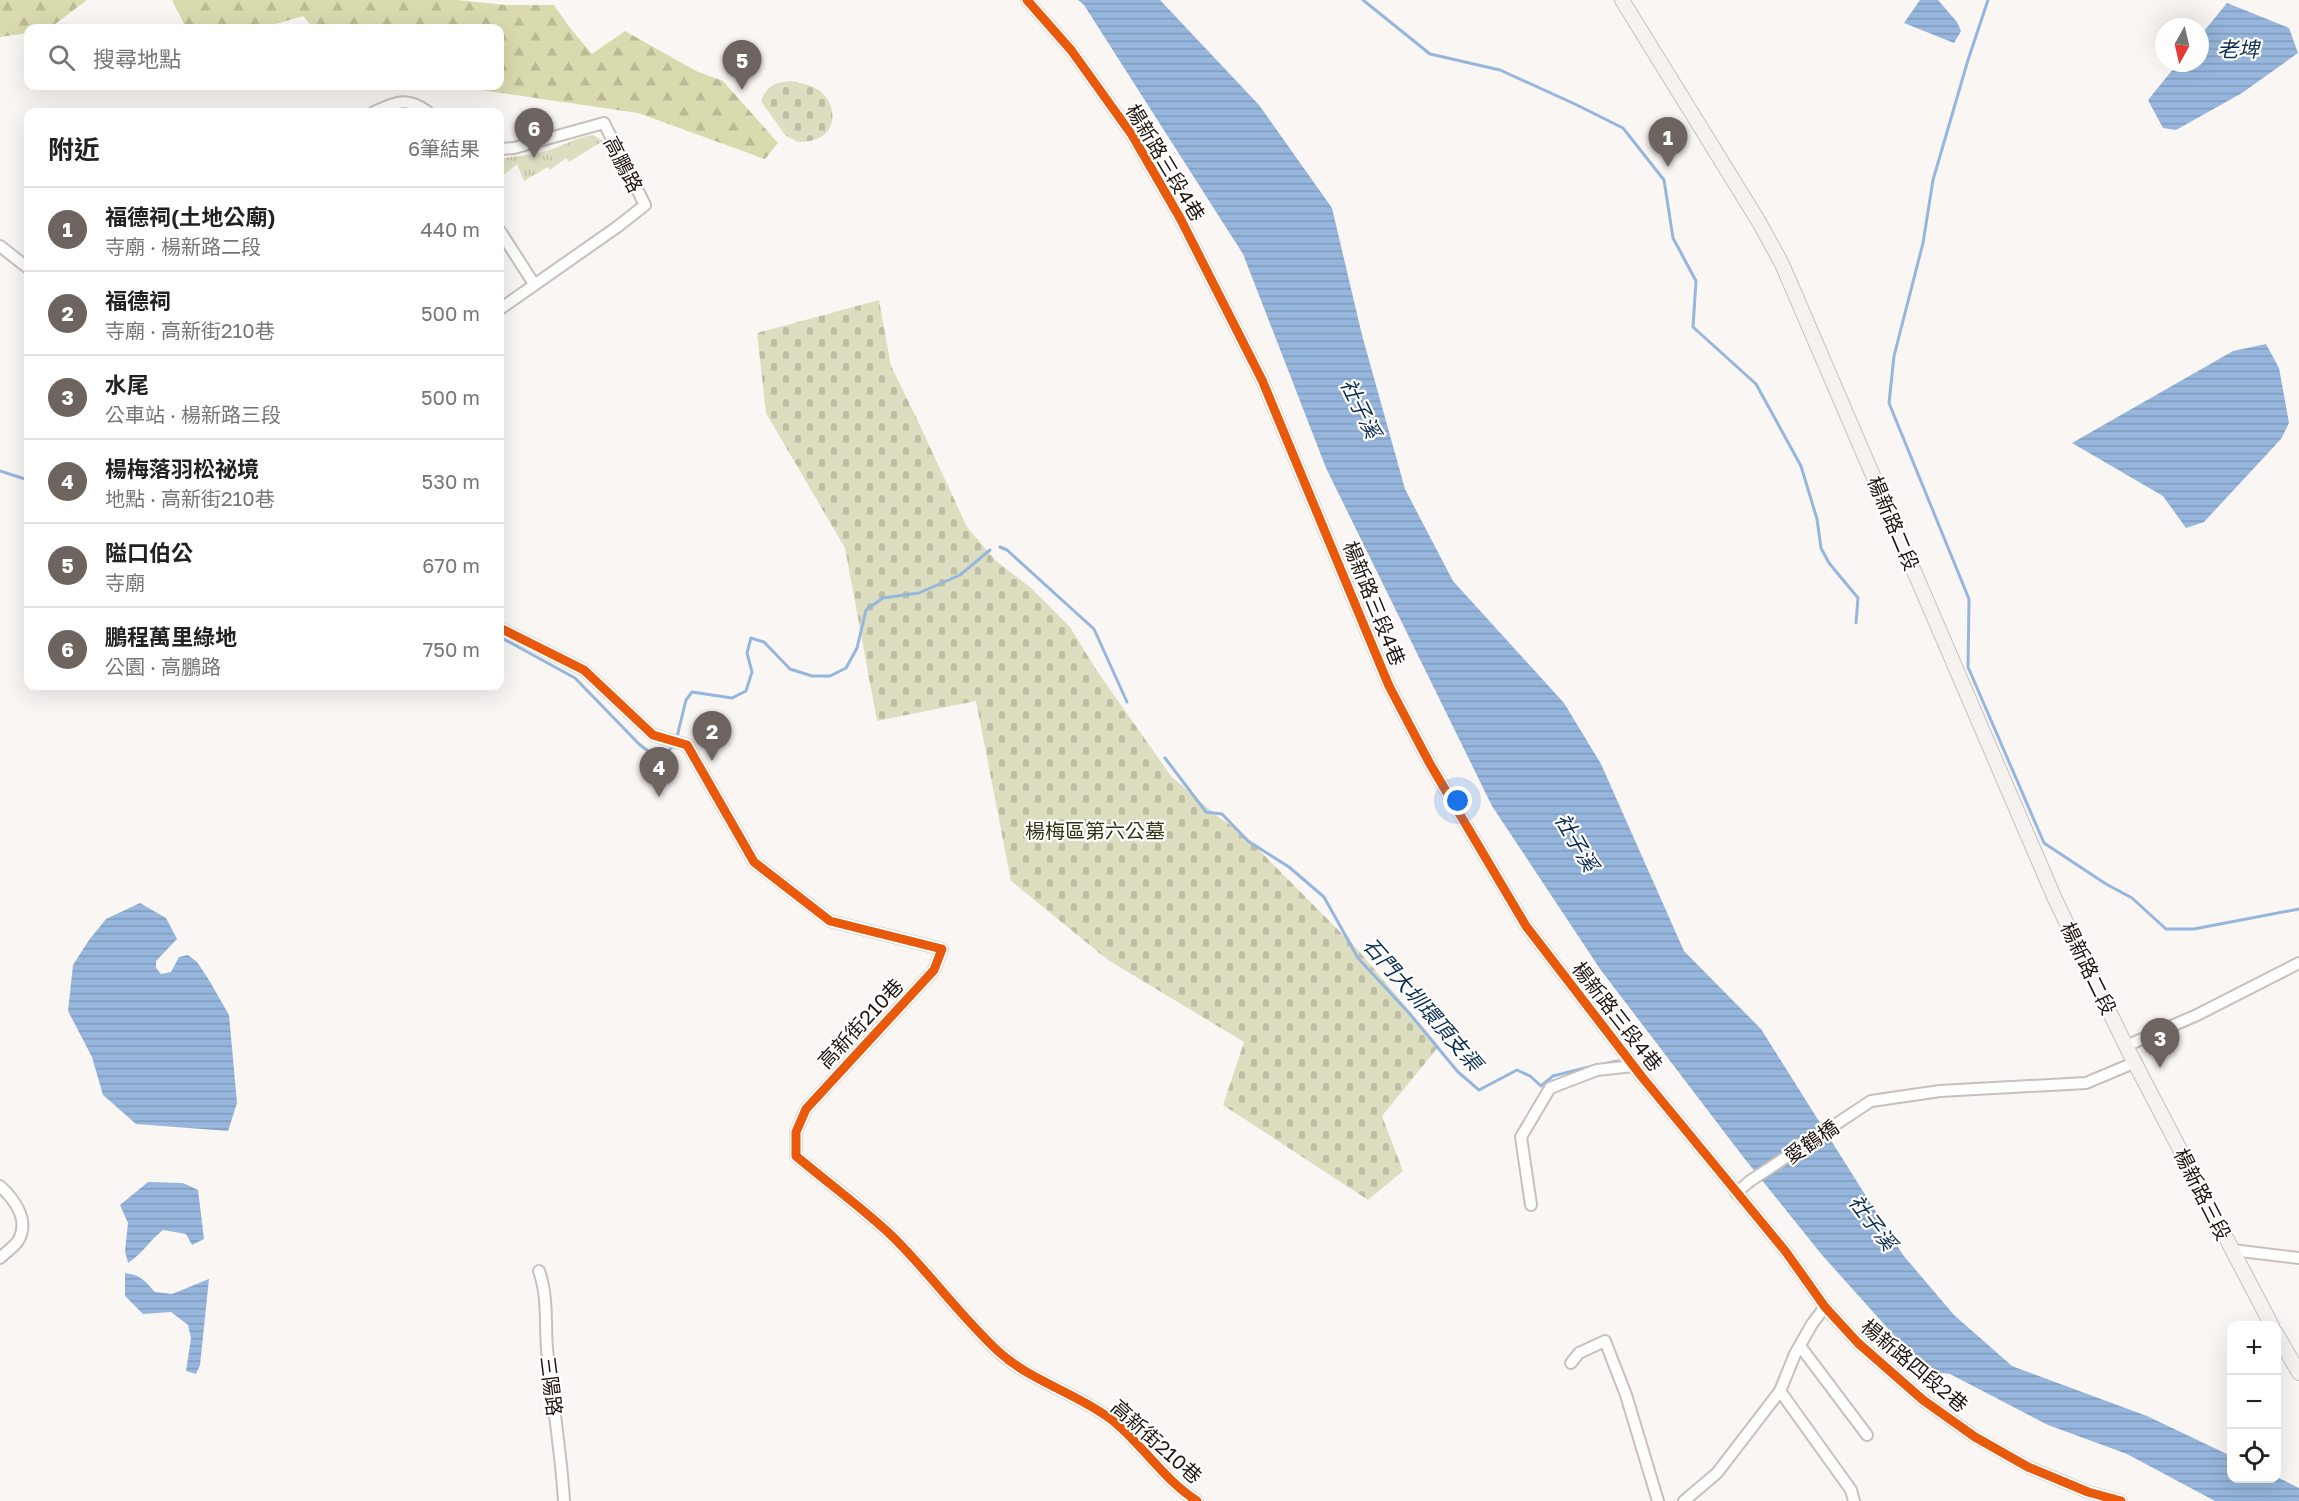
<!DOCTYPE html>
<html lang="zh-TW">
<meta charset="utf-8">
<style>
body{margin:0;font-family:"Golos Text","Noto Sans TC",sans-serif;background:#f2f2f2;color:#222}
.controls{position:absolute;right:18px;bottom:18px;display:grid;overflow:hidden;border-radius:12px;box-shadow:0 6px 24px #0002}
.controls button{width:54px;height:54px;display:grid;place-items:center;padding:0;border:0;border-bottom:2px solid #e0e0e0;background:#fff;color:#222;font:30px sans-serif}
.compass{position:absolute;left:2155px;top:18px;width:54px;height:54px;border-radius:50%;background:#fff;box-shadow:0 6px 24px #0002;rotate:188deg}
.you{position:absolute;left:1458px;top:801px;width:21px;height:21px;margin:-15px;border:4px solid #fff;border-radius:50%;background:#1a73e8;box-shadow:0 0 0 9px #1a73e833}
.badge{display:grid;place-items:center;width:39px;height:39px;border-radius:50%;background:#6e645f;color:#fff;font-size:20px;font-weight:700}
.pin{position:absolute;translate:-50% -50px;filter:drop-shadow(0 2px 3px #0008)}
.pin::after{content:'';position:absolute;top:32px;width:21px;height:18px;background:inherit;clip-path:polygon(0 0,100% 0,50% 100%)}
.list{margin:0;padding:0;list-style:none}
h2{display:flex;justify-content:space-between;align-items:center;height:78px;margin:0;padding:0 24px;font-size:26px}
h2 small{font-size:20px;font-weight:400;color:#767676}
.list li{display:grid;grid-template-columns:39px 1fr auto;gap:18px;align-items:center;box-sizing:border-box;height:84px;padding:0 24px;border-top:2px solid #e0e0e0}
.list b{display:block;font-size:22px;white-space:nowrap}
.list p{margin:0;font-size:20px;white-space:nowrap;color:#767676}
.list em{font-size:20px;font-style:normal;color:#767676}
.icon{flex:none;width:33px;height:33px;fill:none;stroke:currentColor;stroke-width:2;stroke-linecap:round;stroke-linejoin:round}
.map{position:relative;flex:none;width:2299px;height:1501px;overflow:hidden}
.search{position:absolute;background:#fff;box-shadow:0 6px 24px #0002;left:24px;top:24px;width:480px;height:66px;display:flex;align-items:center;gap:15px;box-sizing:border-box;padding:0 21px;border-radius:12px;color:#767676;font-size:22px}
.panel{position:absolute;background:#fff;box-shadow:0 6px 24px #0002;left:24px;top:108px;width:480px;height:582px;border-radius:12px}
.map>svg:first-child{display:block}
</style>
<div class="map">
<svg width="2299" height="1501" viewBox="0 0 2299 1501">
<defs>
<pattern id="grass-tufts" width="24" height="20" patternUnits="userSpaceOnUse" patternTransform="scale(1.5)"><rect width="24" height="20" fill="#dddec0"/><path d="M3 7l-1-3M5 7V3M7 7l1-3M15 17l-1-3M17 17v-4M19 17l1-3" fill="none" stroke="#bdbea4"/></pattern>
<pattern id="forest-firs" width="22" height="20" patternUnits="userSpaceOnUse" patternTransform="scale(1.5)"><rect width="22" height="20" fill="#dadaaf"/><path d="M5 1l3.5 6h-7zM16 11l3.5 6h-7z" fill="#bbba95"/></pattern>
<pattern id="cemetery-stones" width="16" height="16" patternUnits="userSpaceOnUse" patternTransform="scale(1.5)"><rect width="16" height="16" fill="#dddec0"/><path d="M2 7V4a2 2 0 0 1 4 0v3zM10 15v-3a2 2 0 0 1 4 0v3z" fill="#bdbea4"/></pattern>
<pattern id="water-rules" width="6" height="5" patternUnits="userSpaceOnUse" patternTransform="scale(1.5)"><rect width="6" height="5" fill="#96b6dd"/><path d="M0 2.5h6" fill="none" stroke="#819cbc"/></pattern>
</defs>
<rect width="100%" height="100%" fill="#faf6f4"/>
<path fill="url(#grass-tufts)" d="M593,135L603,141L569,162L566,158L550,170L548,167L524,181L517,164L500,178V159C515,156 532,155 547,151C563,146 577,137 593,135Z"/>
<g fill="url(#forest-firs)">
<path d="M0,0H87L50,28H28V33L0,37Z"/>
<path d="M172,0H457L506,5H554L570,28L592,54L625,31L696,71L723,81L778,143L765,159L638,113L453,86H500V28H313L303,16L262,28H186Z"/>
</g>
<g fill="url(#cemetery-stones)">
<path d="M792,81C802,84 815,85 822,93C835,104 837,128 821,137C814,141 805,142 798,142L785,135L761,101C768,85 775,82 792,81Z"/>
<path d="M879,300L891,366L916,417L967,527L995,560L1031,588L1070,627L1097,671L1171,776L1217,816L1242,833L1358,950L1439,1046L1382,1116L1403,1171L1368,1200L1223,1105L1244,1042L1108,960L1011,881L976,701L877,721L845,548L766,413L757,333Z"/>
</g>
<g fill="url(#water-rules)">
<path d="M1078,0H1160L1259,105L1332,208L1362,335L1405,489L1453,581L1564,703L1601,764L1684,951L1761,1029L1903,1255L1954,1315L2012,1366L2147,1416L2231,1456L2232,1478L2277,1477L2299,1488V1501H2215L2127,1454L2048,1425L1950,1374L1926,1371L1822,1255L1744,1158L1600,969L1492,806L1326,468L1243,254L1084,5Z"/>
<path d="M1920,0H1938L1957,22L1961,31L1954,43L1904,23Z"/>
<path d="M2227,3L2289,28L2298,53L2242,93L2176,130L2163,128L2148,100L2178,63H2200V36Z"/>
<path d="M2266,344L2279,368L2289,423L2281,439L2204,522L2186,528L2163,496L2072,443L2233,351Z"/>
<path d="M140,903L166,918L177,939L156,961V968L161,974L171,972L179,957L188,955L197,962L209,980L229,1015L237,1103L228,1131L136,1124L103,1095L92,1057L68,1011L73,965L89,940L106,919Z"/>
<path d="M148,1182L183,1183L198,1190L204,1239L192,1245L186,1234L163,1230C150,1240 142,1254 128,1263L125,1251L128,1223L120,1205Z"/>
<path d="M125,1273C141,1275 145,1281 155,1292L172,1294L209,1279L200,1365L196,1374L186,1371L191,1338L188,1325L171,1312L143,1314L125,1296Z"/>
</g>
<g fill="none" stroke-linecap="round" stroke-linejoin="round">
<g stroke="#96b6dd" stroke-width="3">
<path d="M1363,0L1430,54L1500,70L1577,105L1623,128L1664,180L1673,238L1696,281L1693,327L1756,384L1801,466L1817,519L1821,548L1829,563L1858,598L1856,623"/>
<path d="M1988,0L1968,60L1933,180L1923,243L1894,356L1889,403L1969,599L1968,667L2044,843L2106,884L2132,898L2166,929H2194L2299,909"/>
<path d="M0,471L28,480"/>
<path d="M1000,547L1007,550L1094,629L1127,702"/>
<path d="M500,637L575,678L639,744L658,759L675,745L686,700L692,692L732,698L746,691L752,672L747,653L751,638L764,642L790,669L812,676H830L846,668L857,648L866,610L883,598L919,593L960,575L990,550"/>
<path d="M1165,758L1206,812L1222,814L1248,841L1289,867L1324,897L1358,958L1409,1013L1458,1072L1479,1090L1517,1070L1530,1076L1541,1086L1553,1076L1593,1066"/>
<path d="M1603,1064L1618,1061"/>
</g>
<defs>
<g id="street">
<path d="M1027,0L1071,50L1132,135L1180,218L1262,380L1389,686L1430,764L1526,926L1642,1077L1786,1252L1825,1307L1858,1343L1923,1400L1975,1437L2028,1467L2088,1492L2121,1501"/>
<path d="M374,112C396,102 407,96 428,112"/>
<path d="M500,149L514,148L604,123L645,205L617,227L500,309"/>
<path d="M500,231L534,284"/>
<path d="M0,246L28,268"/>
<path d="M500,628L584,670L653,735L687,745L754,862L830,921L942,949L934,970L806,1109L796,1132V1156C828,1183 861,1207 891,1235C929,1272 960,1316 999,1352C1032,1382 1077,1393 1112,1420C1143,1445 1163,1479 1197,1501"/>
<path d="M2126,1046L2197,1015L2299,963"/>
<path d="M0,1186C15,1200 30,1221 18,1241C14,1247 5,1253 0,1258"/>
<path d="M1736,1193L1750,1181L1871,1101L1940,1091L2086,1083L2136,1062"/>
<path d="M1531,1205L1521,1137L1550,1088L1597,1070L1633,1066"/>
<path d="M2232,1250L2299,1258"/>
<path d="M539,1271C548,1296 545,1323 547,1349C552,1400 561,1450 564,1501"/>
<path d="M1800,1346L1867,1435"/>
<path d="M1571,1363L1579,1353L1605,1341L1626,1395L1658,1501"/>
<path d="M1780,1391L1851,1490L1854,1501"/>
<path d="M1684,1501L1717,1473L1780,1391L1795,1354L1812,1324L1825,1307"/>
</g>
<g id="secondary">
<path d="M1622,0L1759,222L1782,264L2055,899L2126,1046L2272,1326"/>
<path d="M2276,1333L2299,1373"/>
</g>
</defs>
<use href="#street" stroke="#c9c0bc" stroke-width="14"/>
<use href="#secondary" stroke="#c9c0bc" stroke-width="16"/>
<use href="#street" stroke="#fefefd" stroke-width="10"/>
<use href="#secondary" stroke="#f5f2f0" stroke-width="14"/>
<defs>
<g id="cycleway">
<path d="M1027,0L1071,50L1132,135L1180,218L1262,380L1389,686L1430,764L1526,926L1642,1077L1786,1252L1825,1307L1858,1343L1923,1400L1975,1437L2028,1467L2088,1492L2121,1501"/>
<path d="M500,628L584,670L653,735L687,745L754,862L830,921L942,949L934,970L806,1109L796,1132V1156C828,1183 861,1207 891,1235C929,1272 960,1316 999,1352C1032,1382 1077,1393 1112,1420C1143,1445 1163,1479 1197,1501"/>
</g>
</defs>
<use href="#cycleway" stroke="#fff" stroke-width="13"/>
<use href="#cycleway" stroke="#e8590c" stroke-width="9"/>
</g>
<g text-anchor="middle" dominant-baseline="central" stroke-width="4.5" stroke-linejoin="round" paint-order="stroke">
<g font-size="20" fill="#22150f" stroke="#fff">
<text transform="translate(1166 162) rotate(59)">楊新路三段4巷</text>
<text transform="translate(624 164) rotate(63)">高鵬路</text>
<text transform="translate(1894 523) rotate(67)">楊新路二段</text>
<text transform="translate(1375 603) rotate(68)">楊新路三段4巷</text>
<text transform="translate(2089 968) rotate(64)">楊新路二段</text>
<text transform="translate(1618 1016) rotate(52)">楊新路三段4巷</text>
<text transform="translate(860 1023) rotate(-47)">高新街210巷</text>
<text transform="translate(1811 1141) rotate(-34)">愛鶴橋</text>
<text transform="translate(2203 1194) rotate(63)">楊新路三段</text>
<text transform="translate(1915 1365) rotate(40)">楊新路四段2巷</text>
<text transform="translate(552 1386) rotate(83)">三陽路</text>
<text transform="translate(1157 1441) rotate(42)">高新街210巷</text>
</g>
<g font-size="20" fill="#333413" stroke="#fff">
<text x="1095" y="830">楊梅區第六公墓</text>
</g>
<g font-size="21" font-style="italic" fill="#0c2d52" stroke="#fff">
<text x="2238" y="49">老埤</text>
<text transform="translate(1361 408) rotate(64)">社子溪</text>
<text transform="translate(1577 842) rotate(60)">社子溪</text>
<text transform="translate(1423 1004) rotate(49)">石門大圳環頂支渠</text>
<text transform="translate(1873 1222) rotate(53)">社子溪</text>
</g>
</g>
</svg>
<div class="controls">
<button>+</button>
<button>−</button>
<button><svg class="icon" aria-label="locate" viewBox="0 0 24 24"><circle cx="12" cy="12" r="6"/><path d="M12 2v4M12 18v4M2 12h4M18 12h4"/></svg></button>
</div>
<svg class="compass" viewBox="-18 -18 36 36"><path d="M0-13l5 13h-10z" fill="#e53935"/><path d="M0 13l5-13h-10z" fill="#767676"/></svg>
<div class="you"></div>
<div class="pin badge" style="left:1668px;top:167px">1</div>
<div class="pin badge" style="left:712px;top:761px">2</div>
<div class="pin badge" style="left:2160px;top:1068px">3</div>
<div class="pin badge" style="left:659px;top:797px">4</div>
<div class="pin badge" style="left:742px;top:90px">5</div>
<div class="pin badge" style="left:534px;top:158px">6</div>
<div class="search"><svg class="icon" aria-label="search" viewBox="0 0 24 24"><circle cx="10" cy="10" r="6"/><path d="M15 15l6 6"/></svg>搜尋地點</div>
<section class="panel">
<h2>附近<small>6筆結果</small></h2>
<ul class="list">
<li><span class="badge">1</span><div><b>福德祠(土地公廟)</b><p>寺廟 · 楊新路二段</p></div><em>440 m</em></li>
<li><span class="badge">2</span><div><b>福德祠</b><p>寺廟 · 高新街210巷</p></div><em>500 m</em></li>
<li><span class="badge">3</span><div><b>水尾</b><p>公車站 · 楊新路三段</p></div><em>500 m</em></li>
<li><span class="badge">4</span><div><b>楊梅落羽松祕境</b><p>地點 · 高新街210巷</p></div><em>530 m</em></li>
<li><span class="badge">5</span><div><b>隘口伯公</b><p>寺廟</p></div><em>670 m</em></li>
<li><span class="badge">6</span><div><b>鵬程萬里綠地</b><p>公園 · 高鵬路</p></div><em>750 m</em></li>
</ul>
</section>
</div>
